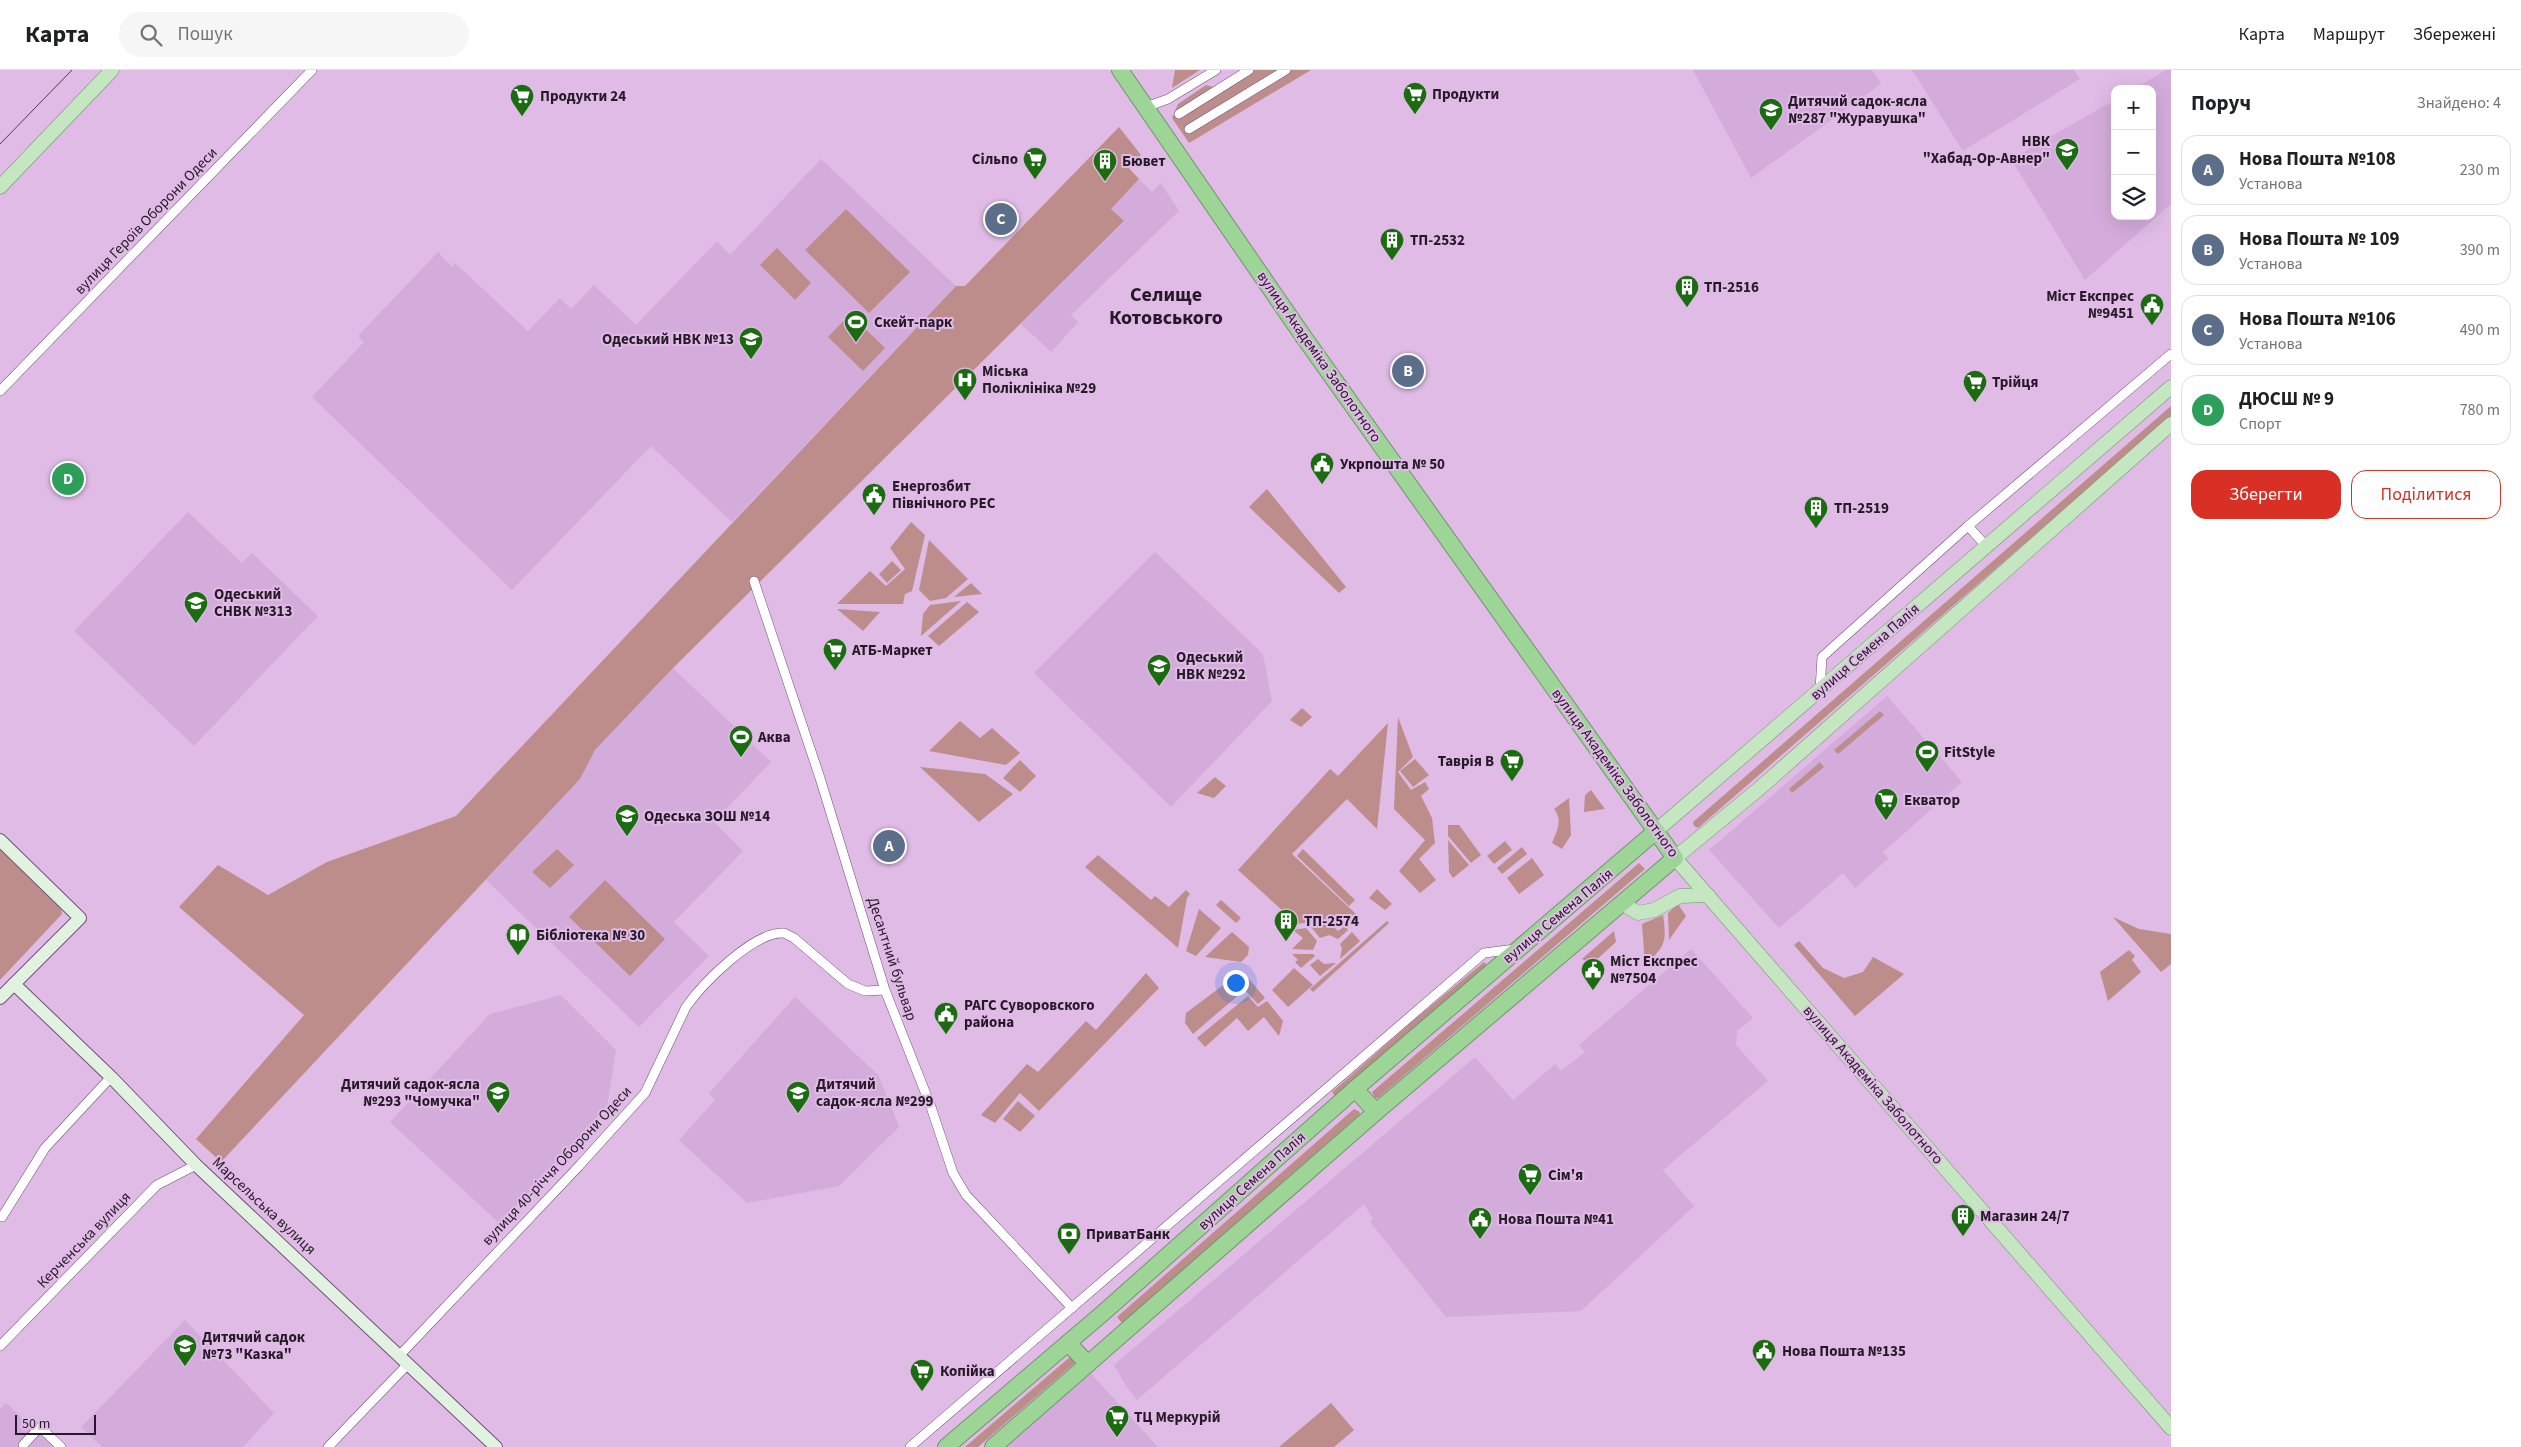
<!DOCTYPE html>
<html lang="uk">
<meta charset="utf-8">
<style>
body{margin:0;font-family:"Source Sans 3",sans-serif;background:#f6f6f6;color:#202124}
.controls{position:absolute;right:15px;top:15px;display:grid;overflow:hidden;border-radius:10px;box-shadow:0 5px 20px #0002}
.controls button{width:45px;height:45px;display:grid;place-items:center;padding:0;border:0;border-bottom:1px solid #e0e0e0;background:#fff;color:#202124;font:25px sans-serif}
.scale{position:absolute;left:15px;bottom:12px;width:81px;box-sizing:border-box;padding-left:5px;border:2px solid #261928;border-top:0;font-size:14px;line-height:18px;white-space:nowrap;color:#261928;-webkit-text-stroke:4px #dfbbe5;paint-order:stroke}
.you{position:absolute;left:1235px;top:912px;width:18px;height:18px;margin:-12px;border:4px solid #fff;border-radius:50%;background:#1a73e8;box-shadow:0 0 0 8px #1a73e833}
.badge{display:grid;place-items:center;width:32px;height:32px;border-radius:50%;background:#d93025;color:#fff;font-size:16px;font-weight:700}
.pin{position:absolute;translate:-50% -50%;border:2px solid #fff;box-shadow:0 1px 5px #0006}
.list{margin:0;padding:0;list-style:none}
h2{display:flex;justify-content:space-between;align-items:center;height:65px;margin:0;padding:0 20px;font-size:21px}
h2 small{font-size:16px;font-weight:400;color:#757577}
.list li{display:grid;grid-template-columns:32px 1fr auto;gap:15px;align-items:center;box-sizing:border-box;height:70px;margin:0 10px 10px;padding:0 10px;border:1px solid #e0e0e0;border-radius:15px}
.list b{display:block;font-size:19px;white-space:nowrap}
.list p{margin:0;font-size:16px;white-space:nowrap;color:#757577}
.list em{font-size:16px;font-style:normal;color:#757577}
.actions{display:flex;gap:10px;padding:15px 20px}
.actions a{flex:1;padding:11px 0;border:1px solid #d93025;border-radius:15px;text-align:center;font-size:18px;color:#d93025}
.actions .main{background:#d93025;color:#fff}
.icon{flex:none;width:28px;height:28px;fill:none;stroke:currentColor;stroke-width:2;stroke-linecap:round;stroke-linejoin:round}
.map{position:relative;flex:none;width:2171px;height:1377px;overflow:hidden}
header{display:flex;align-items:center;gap:30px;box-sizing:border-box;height:70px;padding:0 25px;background:#fff;border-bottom:1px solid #e0e0e0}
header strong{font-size:24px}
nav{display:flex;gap:28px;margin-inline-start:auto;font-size:18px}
.search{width:350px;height:45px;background:#f6f6f6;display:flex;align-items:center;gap:12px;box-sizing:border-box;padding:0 18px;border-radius:28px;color:#757577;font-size:19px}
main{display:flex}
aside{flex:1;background:#fff}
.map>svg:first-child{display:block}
</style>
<header>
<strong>Карта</strong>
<div class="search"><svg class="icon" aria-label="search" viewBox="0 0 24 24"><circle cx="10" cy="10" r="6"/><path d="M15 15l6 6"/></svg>Пошук</div>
<nav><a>Карта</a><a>Маршрут</a><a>Збережені</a></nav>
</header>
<main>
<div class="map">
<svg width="2171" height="1377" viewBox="0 0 2171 1377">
<rect width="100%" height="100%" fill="#dfbbe5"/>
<g fill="#d4acdb">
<path d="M1693,0H1872L1881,14L1751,108Z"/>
<path d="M1912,0H2074L2080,9L1963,81Z"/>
<path d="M2166,0H2171V134L2085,210L2011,89L2115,30V146H2152V19H2134Z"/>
<path d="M821,89L956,216L732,452L651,376L512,520L312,327L364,272L358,266L438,182L452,197L455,193L528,261L560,228L571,239L594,215L636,255L717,171L730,185Z"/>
<path d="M1139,109L1152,122L1161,113L1179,141L1071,245L1078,252L1051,282L1021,254L1124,152L1111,139Z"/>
<path d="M188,442L242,493L252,483L318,546L194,676L74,561Z"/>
<path d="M1155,482L1263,584L1272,631L1171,737L1034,603Z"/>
<path d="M673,598L771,692L714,752L743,781L674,852L709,886L639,957L486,810L580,709L595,680Z"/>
<path d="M1887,626L1962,712L1883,782L1888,789L1855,818L1843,803L1779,858L1709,780Z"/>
<path d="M1691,879L1753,948L1737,961L1736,975L1768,1011L1663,1100L1694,1136L1581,1241L1446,1247L1370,1152L1373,1149L1364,1134L1137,1330L1126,1316L1114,1295L1475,987L1513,1030L1555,994L1561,1001L1585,982L1579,975Z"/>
<path d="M561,925L616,980L607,1036L500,1154L390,1052L490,944Z"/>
<path d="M795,927L878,1005L899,1057L839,1116L747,1133L679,1070L715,1030L709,1023Z"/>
<path d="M185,1250L274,1343L243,1377H102L81,1357Z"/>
<path d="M1085,1297L1158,1377H993Z"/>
<path d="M6,1333L53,1377H0V1339Z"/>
</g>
<g fill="#bc8d8b">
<path d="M1175,0H1200L1172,18Z"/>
<path d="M1245,0H1311L1189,73L1172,48L1178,34L1206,15L1217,18Z"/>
<path d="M1119,57L1141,85L1127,96L1139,109L1111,139L1124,151L673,598L595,680L580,709L221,1092L196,1069L304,945L179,837L218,795L268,825L327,792L456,746L956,216H965Z"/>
<path d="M846,139L910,202L869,243L805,180Z"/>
<path d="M777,178L811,213L795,230L760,195Z"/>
<path d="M850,244L885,278L863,301L828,267Z"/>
<path d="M2171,336V346L2141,372L1698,758L1694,756L1693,752Z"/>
<path d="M1267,419L1346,517L1339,523L1249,437Z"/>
<path d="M911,452L925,465L912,521L905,524L903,534H837L870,501L886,516L905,499L890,478Z"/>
<path d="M929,470L968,509L946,528L930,531L919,520Z"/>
<path d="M892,491L901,500L887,513L879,504Z"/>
<path d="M971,513L982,524L954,527Z"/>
<path d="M961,531L921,566L923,544L930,535Z"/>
<path d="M967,532L979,542L939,576L928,566Z"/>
<path d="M837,539L880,542L863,561Z"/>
<path d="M1302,638L1312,647L1301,657L1290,650Z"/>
<path d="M1880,641L1884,645L1838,684L1834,680Z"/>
<path d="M1398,647L1413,687L1398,702L1411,720L1425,712L1429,719L1421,726L1432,748L1435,773L1419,789L1436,810L1420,823L1399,801L1425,770L1394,739Z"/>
<path d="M960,651L980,668L992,658L1020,683L1006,695L929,681Z"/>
<path d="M1388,653L1377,759L1347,729L1292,784L1357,845L1297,854L1238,800L1330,699L1338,706Z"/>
<path d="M1415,689L1429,705L1413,717L1400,701Z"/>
<path d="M1020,690L1036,706L1020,722L1003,708Z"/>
<path d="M1820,692L1824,697L1792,723L1789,719Z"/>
<path d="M920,697L985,704L1013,724L979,752Z"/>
<path d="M1215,707L1226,716L1214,728L1197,723Z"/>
<path d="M1591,720L1605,739L1584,742L1585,725Z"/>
<path d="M1569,728L1571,765L1562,779L1552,773C1557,761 1563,750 1554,739Z"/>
<path d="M1448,755H1459L1481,785L1471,793L1448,766Z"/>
<path d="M1448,770L1469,795L1453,808L1449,802Z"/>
<path d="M1505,771L1512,780L1494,794L1487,786Z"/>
<path d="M0,777L60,835L62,844L0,910Z"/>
<path d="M1522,777L1527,784L1502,804L1497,798Z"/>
<path d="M557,779L574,795L550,818L532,802Z"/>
<path d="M1303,779L1355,830L1349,836L1297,786Z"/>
<path d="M1098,785L1151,830L1155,826L1169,837L1186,820L1190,824L1187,828L1178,878L1085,797Z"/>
<path d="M1532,788L1544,805L1519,824L1507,808Z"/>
<path d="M1639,793L1645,799L1378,1028H1375L1372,1022Z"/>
<path d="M605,810L665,869L630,906L569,847Z"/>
<path d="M1377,819L1392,834L1385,840L1369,828Z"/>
<path d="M1221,830L1241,848L1236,853L1216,835Z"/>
<path d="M1678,834L1686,846L1669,870L1668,843Z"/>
<path d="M1199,839L1221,858L1196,886L1186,881Z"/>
<path d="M1663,845C1667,873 1665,876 1645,895L1642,854Z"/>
<path d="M2113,847L2139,859L2171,864V894L2161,902Z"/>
<path d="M1387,851L1389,853L1313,922L1310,919Z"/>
<path d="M1331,854L1338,861L1345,856L1348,860L1338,869L1329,865L1320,868L1311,857Z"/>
<path d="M1306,858L1317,871L1313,880L1292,879L1303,868L1293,860Z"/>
<path d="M1614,861L1616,872L1594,892L1590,893L1582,889Z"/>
<path d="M1232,862L1249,877L1248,885L1241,892L1205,887Z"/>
<path d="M1352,862L1360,871L1340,889L1342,878L1340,874Z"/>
<path d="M1799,871L1823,898L1844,908L1863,902L1873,887L1904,904L1855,946L1794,875Z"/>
<path d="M2129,880L2135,886L2132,890L2141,902L2108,931L2100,902Z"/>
<path d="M1292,884H1313L1315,886L1301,898L1295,892L1298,890Z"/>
<path d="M1318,889L1324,894L1336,893L1320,906L1310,895Z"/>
<path d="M1484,892L1486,894L1484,898L1337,1028L1332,1022L1414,950Z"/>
<path d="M1294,898L1313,915L1288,937L1272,920Z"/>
<path d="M1243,902L1265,928L1258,934L1233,908Z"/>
<path d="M1146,903L1159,918L1039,1041L1020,1023L995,1053L981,1045L1027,994L1038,1002L1086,951L1096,960Z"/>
<path d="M1230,910L1242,922L1193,964L1185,953L1186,943Z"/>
<path d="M1248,926L1258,937L1267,931L1283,951L1279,966L1264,947L1248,961L1237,948L1205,977L1197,968Z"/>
<path d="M1018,1031L1035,1046L1020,1062L1003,1049Z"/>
<path d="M1354,1039L1360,1042L1359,1045L1122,1253L1117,1247Z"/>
<path d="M1070,1287L1076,1292L978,1377H965Z"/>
<path d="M1331,1333L1354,1360L1334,1377H1279Z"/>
</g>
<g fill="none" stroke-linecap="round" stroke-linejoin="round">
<defs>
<g id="street">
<path d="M1146,37L1168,29L1216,0"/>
<path d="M1179,44L1249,0"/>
<path d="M1189,59L1286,0"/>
<path d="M0,321L312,0"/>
<path d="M1968,456L1987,477"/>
<path d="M754,511L820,708L885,920L931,1037L953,1103L966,1125L1072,1238"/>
<path d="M1820,620L1822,587L1968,456L2171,284"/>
<path d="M2,1147L45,1078L111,1007"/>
<path d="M0,1276L157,1115L196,1095"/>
<path d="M399,1286L579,1096L645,1023L686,937C702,914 754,861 784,863L794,868L848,914L865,921L885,920"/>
<path d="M23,1375L40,1357L61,1377"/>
<path d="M328,1377L408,1294"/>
<path d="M910,1377L1484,883L1516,879"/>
</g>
<g id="secondary">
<path d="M0,770L80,848L0,928"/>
<path d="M14,914L111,1007L196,1095L496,1377"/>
</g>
<g id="primary">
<path d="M0,117L112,0"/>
<path d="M2171,354L1760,718L1675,788L2171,1358"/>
<path d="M1656,761L2171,317"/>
<path d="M1622,833L1638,843L1654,840L1680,826L1708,825"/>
</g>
<g id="highway">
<path d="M1355,1019L1376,1042"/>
<path d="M1068,1273L1088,1294"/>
<path d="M946,1377L1103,1243L1355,1019L1656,761"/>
<path d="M993,1377L1376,1042L1675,788L1303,266L1120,0"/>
</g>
</defs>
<use href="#street" stroke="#6f5075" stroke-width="10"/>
<use href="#secondary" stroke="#6f5075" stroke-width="14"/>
<use href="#primary" stroke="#739370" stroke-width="15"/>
<use href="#highway" stroke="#739370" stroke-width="18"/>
<use href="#street" stroke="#fff" stroke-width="9"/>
<use href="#secondary" stroke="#e2f2e0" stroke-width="12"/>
<use href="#primary" stroke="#c4e6c0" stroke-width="14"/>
<use href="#highway" stroke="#9dd596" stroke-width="16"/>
<path stroke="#503e53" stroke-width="1" d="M0,74L72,0"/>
</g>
<defs>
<symbol id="supermarket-pin" viewBox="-11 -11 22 30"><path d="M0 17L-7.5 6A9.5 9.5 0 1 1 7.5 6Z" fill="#1b6c11" stroke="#dfbbe5"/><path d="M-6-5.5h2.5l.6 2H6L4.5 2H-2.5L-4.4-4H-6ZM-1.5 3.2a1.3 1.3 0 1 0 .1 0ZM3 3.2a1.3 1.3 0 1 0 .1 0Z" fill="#fff"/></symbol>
<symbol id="school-pin" viewBox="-11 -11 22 30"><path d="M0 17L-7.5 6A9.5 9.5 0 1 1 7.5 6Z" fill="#1b6c11" stroke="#dfbbe5"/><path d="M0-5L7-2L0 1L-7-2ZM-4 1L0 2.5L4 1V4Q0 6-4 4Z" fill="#fff"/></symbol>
<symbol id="building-pin" viewBox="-11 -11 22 30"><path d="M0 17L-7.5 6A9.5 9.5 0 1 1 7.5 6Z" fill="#1b6c11" stroke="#dfbbe5"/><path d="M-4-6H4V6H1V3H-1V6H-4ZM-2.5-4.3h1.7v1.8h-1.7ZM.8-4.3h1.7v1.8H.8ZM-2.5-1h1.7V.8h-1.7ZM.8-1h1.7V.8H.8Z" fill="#fff"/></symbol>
<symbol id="civic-pin" viewBox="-11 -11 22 30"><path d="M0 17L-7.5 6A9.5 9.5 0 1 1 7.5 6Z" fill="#1b6c11" stroke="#dfbbe5"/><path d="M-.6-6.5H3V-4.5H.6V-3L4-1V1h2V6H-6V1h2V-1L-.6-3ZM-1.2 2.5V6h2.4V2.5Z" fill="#fff"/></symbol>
<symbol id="stadium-pin" viewBox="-11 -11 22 30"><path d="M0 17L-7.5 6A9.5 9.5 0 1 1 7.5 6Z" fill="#1b6c11" stroke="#dfbbe5"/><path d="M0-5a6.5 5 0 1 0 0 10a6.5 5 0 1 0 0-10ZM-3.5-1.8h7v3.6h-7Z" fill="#fff"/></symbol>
<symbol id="hospital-pin" viewBox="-11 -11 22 30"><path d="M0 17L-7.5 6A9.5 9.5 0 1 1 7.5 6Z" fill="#1b6c11" stroke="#dfbbe5"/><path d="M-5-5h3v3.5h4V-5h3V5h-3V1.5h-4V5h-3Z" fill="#fff"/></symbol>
<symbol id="library-pin" viewBox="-11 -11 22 30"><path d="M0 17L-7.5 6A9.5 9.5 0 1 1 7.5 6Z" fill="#1b6c11" stroke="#dfbbe5"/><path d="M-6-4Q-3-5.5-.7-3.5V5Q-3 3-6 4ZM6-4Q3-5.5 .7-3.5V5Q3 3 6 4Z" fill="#fff"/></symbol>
<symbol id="bank-pin" viewBox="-11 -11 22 30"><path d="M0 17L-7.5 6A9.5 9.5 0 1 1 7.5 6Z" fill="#1b6c11" stroke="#dfbbe5"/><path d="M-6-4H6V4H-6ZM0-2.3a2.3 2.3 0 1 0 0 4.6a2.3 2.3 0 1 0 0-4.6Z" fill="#fff"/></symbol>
</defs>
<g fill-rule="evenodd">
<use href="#supermarket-pin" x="1401" y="10" width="28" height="38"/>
<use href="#supermarket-pin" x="508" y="12" width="28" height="38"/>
<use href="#school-pin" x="1757" y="26" width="28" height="38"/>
<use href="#school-pin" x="2053" y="66" width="28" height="38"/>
<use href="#supermarket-pin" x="1021" y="75" width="28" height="38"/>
<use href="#building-pin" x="1091" y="77" width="28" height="38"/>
<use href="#building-pin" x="1378" y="156" width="28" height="38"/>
<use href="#building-pin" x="1673" y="203" width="28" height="38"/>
<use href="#civic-pin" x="2138" y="221" width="28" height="38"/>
<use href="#stadium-pin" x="842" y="238" width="28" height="38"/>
<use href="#school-pin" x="737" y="255" width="28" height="38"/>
<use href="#hospital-pin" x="951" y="296" width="28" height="38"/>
<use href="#supermarket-pin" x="1961" y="298" width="28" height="38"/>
<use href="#civic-pin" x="1308" y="380" width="28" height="38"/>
<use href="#civic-pin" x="860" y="411" width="28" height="38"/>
<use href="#building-pin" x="1802" y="424" width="28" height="38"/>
<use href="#school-pin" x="182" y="519" width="28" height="38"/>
<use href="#supermarket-pin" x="821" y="566" width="28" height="38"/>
<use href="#school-pin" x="1145" y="582" width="28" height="38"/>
<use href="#stadium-pin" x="727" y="653" width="28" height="38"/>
<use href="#stadium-pin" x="1913" y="668" width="28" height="38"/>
<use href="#supermarket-pin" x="1498" y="677" width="28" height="38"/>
<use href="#supermarket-pin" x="1872" y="716" width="28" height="38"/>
<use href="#school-pin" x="613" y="732" width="28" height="38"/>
<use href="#building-pin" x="1272" y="837" width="28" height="38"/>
<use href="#library-pin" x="504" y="851" width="28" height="38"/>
<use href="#civic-pin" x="1579" y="886" width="28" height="38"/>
<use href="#civic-pin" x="932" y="930" width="28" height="38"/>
<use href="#school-pin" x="484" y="1009" width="28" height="38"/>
<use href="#school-pin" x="784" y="1009" width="28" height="38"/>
<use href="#supermarket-pin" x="1516" y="1091" width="28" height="38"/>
<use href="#building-pin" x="1949" y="1132" width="28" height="38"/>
<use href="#civic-pin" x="1466" y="1135" width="28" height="38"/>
<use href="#bank-pin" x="1055" y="1150" width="28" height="38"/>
<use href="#school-pin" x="171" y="1262" width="28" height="38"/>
<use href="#civic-pin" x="1750" y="1267" width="28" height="38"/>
<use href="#supermarket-pin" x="908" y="1287" width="28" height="38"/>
<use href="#supermarket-pin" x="1103" y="1333" width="28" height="38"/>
</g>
<g text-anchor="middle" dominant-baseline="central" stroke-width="4" stroke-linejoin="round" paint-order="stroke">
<g font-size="15" font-weight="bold" fill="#261928" stroke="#dfbbe5" text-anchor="start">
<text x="1432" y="24">Продукти</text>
<text x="540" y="26">Продукти 24</text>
<text x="1788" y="31">Дитячий садок-ясла<tspan x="1788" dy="17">№287 "Журавушка"</tspan></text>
<text x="2050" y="71" text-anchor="end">НВК<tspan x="2050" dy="17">"Хабад-Ор-Авнер"</tspan></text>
<text x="1018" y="89" text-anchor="end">Сільпо</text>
<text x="1122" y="91">Бювет</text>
<text x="1410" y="170">ТП-2532</text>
<text x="1704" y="217">ТП-2516</text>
<text x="2134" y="226" text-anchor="end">Міст Експрес<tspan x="2134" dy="17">№9451</tspan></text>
<text x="874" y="252">Скейт-парк</text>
<text x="734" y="269" text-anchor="end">Одеський НВК №13</text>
<text x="982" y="301">Міська<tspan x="982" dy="17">Поліклініка №29</tspan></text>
<text x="1992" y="312">Трійця</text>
<text x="1340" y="394">Укрпошта № 50</text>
<text x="892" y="416">Енергозбит<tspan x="892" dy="17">Північного РЕС</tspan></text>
<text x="1834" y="438">ТП-2519</text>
<text x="214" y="524">Одеський<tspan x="214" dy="17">СНВК №313</tspan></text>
<text x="852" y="580">АТБ-Маркет</text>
<text x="1176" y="587">Одеський<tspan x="1176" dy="17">НВК №292</tspan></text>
<text x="758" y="667">Аква</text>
<text x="1944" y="682">FitStyle</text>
<text x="1494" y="691" text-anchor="end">Таврія В</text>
<text x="1904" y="730">Екватор</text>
<text x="644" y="746">Одеська ЗОШ №14</text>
<text x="1304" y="851">ТП-2574</text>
<text x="536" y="865">Бібліотека № 30</text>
<text x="1610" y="891">Міст Експрес<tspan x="1610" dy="17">№7504</tspan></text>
<text x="964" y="935">РАГС Суворовского<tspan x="964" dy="17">района</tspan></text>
<text x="480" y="1014" text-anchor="end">Дитячий садок-ясла<tspan x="480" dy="17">№293 "Чомучка"</tspan></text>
<text x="816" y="1014">Дитячий<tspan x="816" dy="17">садок-ясла №299</tspan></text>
<text x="1548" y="1105">Сім'я</text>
<text x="1980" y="1146">Магазин 24/7</text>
<text x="1498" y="1149">Нова Пошта №41</text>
<text x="1086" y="1164">ПриватБанк</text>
<text x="202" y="1267">Дитячий садок<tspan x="202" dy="17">№73 "Казка"</tspan></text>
<text x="1782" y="1281">Нова Пошта №135</text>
<text x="940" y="1301">Копійка</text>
<text x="1134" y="1347">ТЦ Меркурій</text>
</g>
<g font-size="15" fill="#261928" stroke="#dfbbe5">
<text transform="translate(146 151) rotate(-46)">вулиця Героїв Оборони Одеси</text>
<text transform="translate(1319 287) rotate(55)">вулиця Академіка Заболотного</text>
<text transform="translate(1865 582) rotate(-41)">вулиця Семена Палія</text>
<text transform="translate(1615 703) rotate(54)">вулиця Академіка Заболотного</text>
<text transform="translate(1558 846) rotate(-40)">вулиця Семена Палія</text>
<text transform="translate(892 889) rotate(72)">Десантний бульвар</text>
<text transform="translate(1873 1015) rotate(49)">вулиця Академіка Заболотного</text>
<text transform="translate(557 1096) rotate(-47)">вулиця 40-річчя Оборони Одеси</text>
<text transform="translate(1252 1111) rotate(-42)">вулиця Семена Палія</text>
<text transform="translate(264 1136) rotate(43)">Марсельська вулиця</text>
<text transform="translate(84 1170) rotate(-46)">Керченська вулиця</text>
</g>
<g font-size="20" font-weight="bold" fill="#261928" stroke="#dfbbe5">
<text x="1166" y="225">Селище<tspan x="1166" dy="23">Котовського</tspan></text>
</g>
</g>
</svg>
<div class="controls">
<button>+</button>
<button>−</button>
<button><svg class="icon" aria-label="layers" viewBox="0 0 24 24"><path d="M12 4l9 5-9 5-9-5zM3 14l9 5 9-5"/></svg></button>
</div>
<div class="scale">50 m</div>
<div class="you"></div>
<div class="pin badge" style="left:889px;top:776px;background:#5c6f8a">A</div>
<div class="pin badge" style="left:1408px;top:301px;background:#5c6f8a">B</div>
<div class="pin badge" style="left:1001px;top:149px;background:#5c6f8a">C</div>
<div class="pin badge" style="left:68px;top:409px;background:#2e9e5b">D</div>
</div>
<aside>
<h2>Поруч<small>Знайдено: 4</small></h2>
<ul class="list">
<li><span class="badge" style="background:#5c6f8a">A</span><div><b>Нова Пошта №108</b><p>Установа</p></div><em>230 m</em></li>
<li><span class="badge" style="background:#5c6f8a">B</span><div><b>Нова Пошта № 109</b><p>Установа</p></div><em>390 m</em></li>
<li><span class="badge" style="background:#5c6f8a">C</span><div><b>Нова Пошта №106</b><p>Установа</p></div><em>490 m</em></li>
<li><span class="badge" style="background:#2e9e5b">D</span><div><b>ДЮСШ № 9</b><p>Спорт</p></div><em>780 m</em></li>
</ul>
<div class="actions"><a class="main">Зберегти</a><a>Поділитися</a></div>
</aside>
</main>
